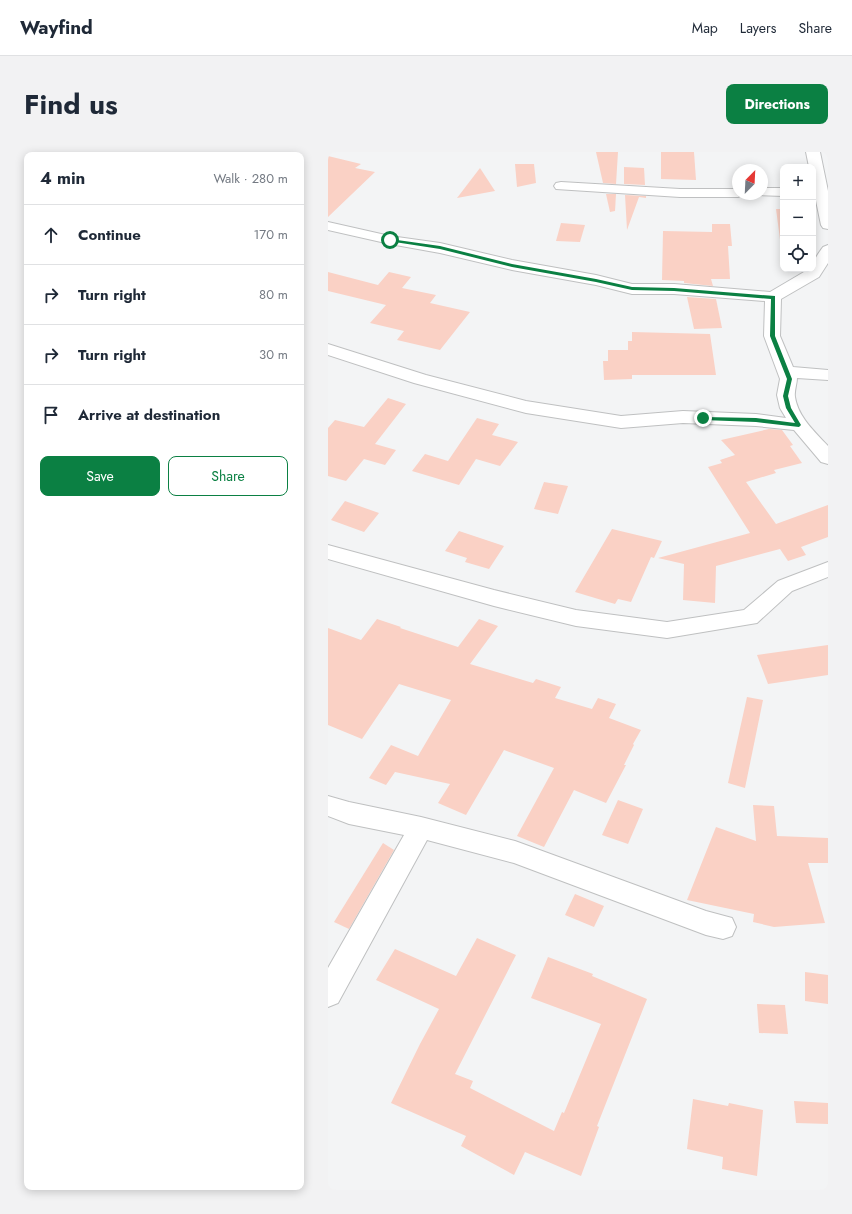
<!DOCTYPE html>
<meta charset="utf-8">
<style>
body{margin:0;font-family:Jost,sans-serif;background:#f2f2f3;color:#1f2937}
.controls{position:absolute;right:12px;top:12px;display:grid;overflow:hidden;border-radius:8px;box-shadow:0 2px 10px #0003}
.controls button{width:36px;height:36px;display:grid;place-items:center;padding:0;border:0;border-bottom:1px solid #e0e1e3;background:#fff;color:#1f2937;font:20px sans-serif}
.compass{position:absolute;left:404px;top:12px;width:36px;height:36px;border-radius:50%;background:#fff;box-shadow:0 2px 10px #0003;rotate:24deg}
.stop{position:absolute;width:12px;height:12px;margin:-9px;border:3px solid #0b8043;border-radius:50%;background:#fff}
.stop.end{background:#0b8043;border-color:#fff;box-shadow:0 1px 4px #0008}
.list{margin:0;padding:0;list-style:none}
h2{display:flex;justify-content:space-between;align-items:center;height:52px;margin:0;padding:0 16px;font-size:17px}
h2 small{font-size:13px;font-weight:400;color:#747a83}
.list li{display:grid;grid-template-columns:26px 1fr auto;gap:12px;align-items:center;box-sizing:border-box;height:60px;padding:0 16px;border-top:1px solid #e0e1e3}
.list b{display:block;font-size:15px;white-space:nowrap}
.list em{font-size:13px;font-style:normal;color:#747a83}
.actions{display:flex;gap:8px;padding:12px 16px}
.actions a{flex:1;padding:9px 0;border:1px solid #0b8043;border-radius:8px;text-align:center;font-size:14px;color:#0b8043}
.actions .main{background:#0b8043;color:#fff}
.icon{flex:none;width:22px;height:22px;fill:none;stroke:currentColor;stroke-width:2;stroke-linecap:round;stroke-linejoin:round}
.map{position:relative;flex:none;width:500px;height:1038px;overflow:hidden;border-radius:8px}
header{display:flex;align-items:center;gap:24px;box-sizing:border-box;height:56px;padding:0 20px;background:#fff;border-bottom:1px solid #e0e1e3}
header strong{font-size:19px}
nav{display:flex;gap:22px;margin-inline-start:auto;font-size:14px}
.intro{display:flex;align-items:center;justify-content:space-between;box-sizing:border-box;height:96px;padding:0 24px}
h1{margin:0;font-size:28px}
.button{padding:10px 18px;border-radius:8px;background:#0b8043;color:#fff;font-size:14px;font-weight:700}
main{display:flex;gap:24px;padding:0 24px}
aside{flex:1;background:#fff;border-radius:8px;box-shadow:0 2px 10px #0003}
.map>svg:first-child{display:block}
</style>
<header>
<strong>Wayfind</strong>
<nav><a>Map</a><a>Layers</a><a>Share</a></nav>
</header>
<div class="intro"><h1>Find us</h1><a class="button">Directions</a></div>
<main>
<aside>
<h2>4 min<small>Walk · 280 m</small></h2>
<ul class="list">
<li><svg class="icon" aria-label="ahead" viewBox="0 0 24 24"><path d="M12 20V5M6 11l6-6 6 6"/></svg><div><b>Continue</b></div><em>170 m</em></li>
<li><svg class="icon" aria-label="right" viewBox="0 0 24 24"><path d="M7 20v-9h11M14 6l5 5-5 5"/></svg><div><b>Turn right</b></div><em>80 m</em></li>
<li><svg class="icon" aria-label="right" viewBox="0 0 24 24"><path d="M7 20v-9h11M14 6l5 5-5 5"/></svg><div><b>Turn right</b></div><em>30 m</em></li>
<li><svg class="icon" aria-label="arrive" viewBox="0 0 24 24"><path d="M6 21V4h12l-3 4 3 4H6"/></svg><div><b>Arrive at destination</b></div></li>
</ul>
<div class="actions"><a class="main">Save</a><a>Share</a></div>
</aside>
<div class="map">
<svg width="500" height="1038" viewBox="0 0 500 1038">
<rect width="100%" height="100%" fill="#f3f4f5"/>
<g fill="#fad1c5">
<path d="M268,0H290L288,32L275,31Z"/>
<path d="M333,0H366L368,28L333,27Z"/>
<path d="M0,4L33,12L27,16L47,20L0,65Z"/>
<path d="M187,12H206L208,31L189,35Z"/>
<path d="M296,15L316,16L317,33L296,32Z"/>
<path d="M152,16L167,39L129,46Z"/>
<path d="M278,42H288L287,59L282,60Z"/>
<path d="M297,43L318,44V46L311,45L299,78Z"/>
<path d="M448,57H455V96L453,95Z"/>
<path d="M233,71L257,73L252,90L228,89Z"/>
<path d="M384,72H402L404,94H400L402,127H383L385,134L356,131V129L334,128L335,79L384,80Z"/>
<path d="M0,120L50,133L61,120L83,125L74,136L108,143L102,151L142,160L112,198L69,188L76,179L42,171L58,153L0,139Z"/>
<path d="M359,145L388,147L394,176L366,177Z"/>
<path d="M304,180L382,182L388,223H304V227L276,228L275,209H280V198H300V189H304Z"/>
<path d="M60,246L78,252L47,292L68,298L57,313L36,307L18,329L0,324V276L7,268L36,275Z"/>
<path d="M149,266L171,272L164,283L190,290L172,314L148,307L131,333L84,319L97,302L120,309Z"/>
<path d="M441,277L454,278L465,293L462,294L474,311L446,318L448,321L418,330L448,372L500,353V385L473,395L478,403L460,409L452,397L388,414L387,451L355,448L356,412L330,406L422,381L380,315L394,311L392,308L407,303L393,288Z"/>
<path d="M216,330L240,334L230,362L206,357Z"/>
<path d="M17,349L51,361L36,380L3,368Z"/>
<path d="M284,377L334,389L326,406L323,405L303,450L290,447L287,452L247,440Z"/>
<path d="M131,379L176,394L161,417L137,410L139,406L117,399Z"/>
<path d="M49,467L73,475L72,476L130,495L151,467L170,474L142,512L205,531L208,527L233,535L227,546L264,557L270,546L288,552L281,566L313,578L305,592L306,593L296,613H298L278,651L246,638L216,695L189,684L226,616L176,598L138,663L110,651L122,632L67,620L58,633L41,626L63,593L90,604L123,548L71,532L34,587L0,573V476L33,488Z"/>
<path d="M500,493V523L440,532L429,503Z"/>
<path d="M419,545L435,548L417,636L400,631Z"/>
<path d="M290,648L315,657L300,692L274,683Z"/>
<path d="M425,653L446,654L449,684L500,686V711H480L497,771L446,775L425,770L426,762L359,748L388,675L428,689Z"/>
<path d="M55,691L66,698L21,777L6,770Z"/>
<path d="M247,742L276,754L266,775L237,763Z"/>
<path d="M149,786L188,803L127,922L145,929L142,936L226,979L234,960L236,961L273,872L203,846L220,805L265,822L264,824L319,847L269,974L271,975L253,1024L197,1000L186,1023L133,994L138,984L63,951L92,892L111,857L48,828L67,797L128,824Z"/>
<path d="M477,820L500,823V852L477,849Z"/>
<path d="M429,852L457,853L460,882L431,881Z"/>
<path d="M365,947L400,954L401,951L435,958L429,1024L394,1017L395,1005L359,997Z"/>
<path d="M466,949L500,951V972L468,971Z"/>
</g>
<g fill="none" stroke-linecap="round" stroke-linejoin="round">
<defs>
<g id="street">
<path d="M478,0H492L500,39V77L495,76L493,73L485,34V15H481Z"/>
<path d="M233,30L352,37H410V42H416L410,45H352L228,37L226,34L228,31Z"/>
<path d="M434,36H455V44L429,43L428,42H434Z"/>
<path d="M0,70L62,84L112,91L184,108L268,123L304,132H346L442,140L481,117H485C485,108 490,102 495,95L500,93V111L491,125L453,147L452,184L465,215L500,218V228L469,226C469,232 466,239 467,245C470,265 487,280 500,294V312L493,310L466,278L428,274L355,271L293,276L198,261L86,231L0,203V192L98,223L198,249L293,264L355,259L428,262L458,266L452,256L449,243L452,227L436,184L437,149L346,142H304L268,133L184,118L112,101L62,92L0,78Z"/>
<path d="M0,393L166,438L248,458L339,470L416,458L450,429L500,410V425L464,439L429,471L339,486L248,474L166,454L0,407Z"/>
<path d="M0,644L21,650L93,665L187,689L378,759L404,766L408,775L404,784L395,787L378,783L186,711L99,688L10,851L0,855V816L76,683L21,672L0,664Z"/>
</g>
</defs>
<use href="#street" stroke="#bfc0c1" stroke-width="2"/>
<use href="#street" fill="#fff" fill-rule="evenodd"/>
</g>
<path fill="#0b8043" d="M62,87L112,94L184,112L268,127L304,135L346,136L447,144V184L464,227L460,244L463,256L473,273L471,275L428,270L375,268L372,266L375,265L428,266L467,271L458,256L455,244L459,227L442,184L443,147L346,139L304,138L268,130L184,115L112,97L60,89Z"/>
</svg>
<div class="controls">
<button>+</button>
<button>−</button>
<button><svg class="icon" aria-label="locate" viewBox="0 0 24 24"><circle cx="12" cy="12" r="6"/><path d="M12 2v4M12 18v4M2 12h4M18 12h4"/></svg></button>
</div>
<svg class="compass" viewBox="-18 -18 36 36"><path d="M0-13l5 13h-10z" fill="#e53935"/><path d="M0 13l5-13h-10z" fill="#747a83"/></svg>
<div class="stop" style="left:62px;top:88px"></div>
<div class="stop end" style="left:375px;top:266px"></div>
</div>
</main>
